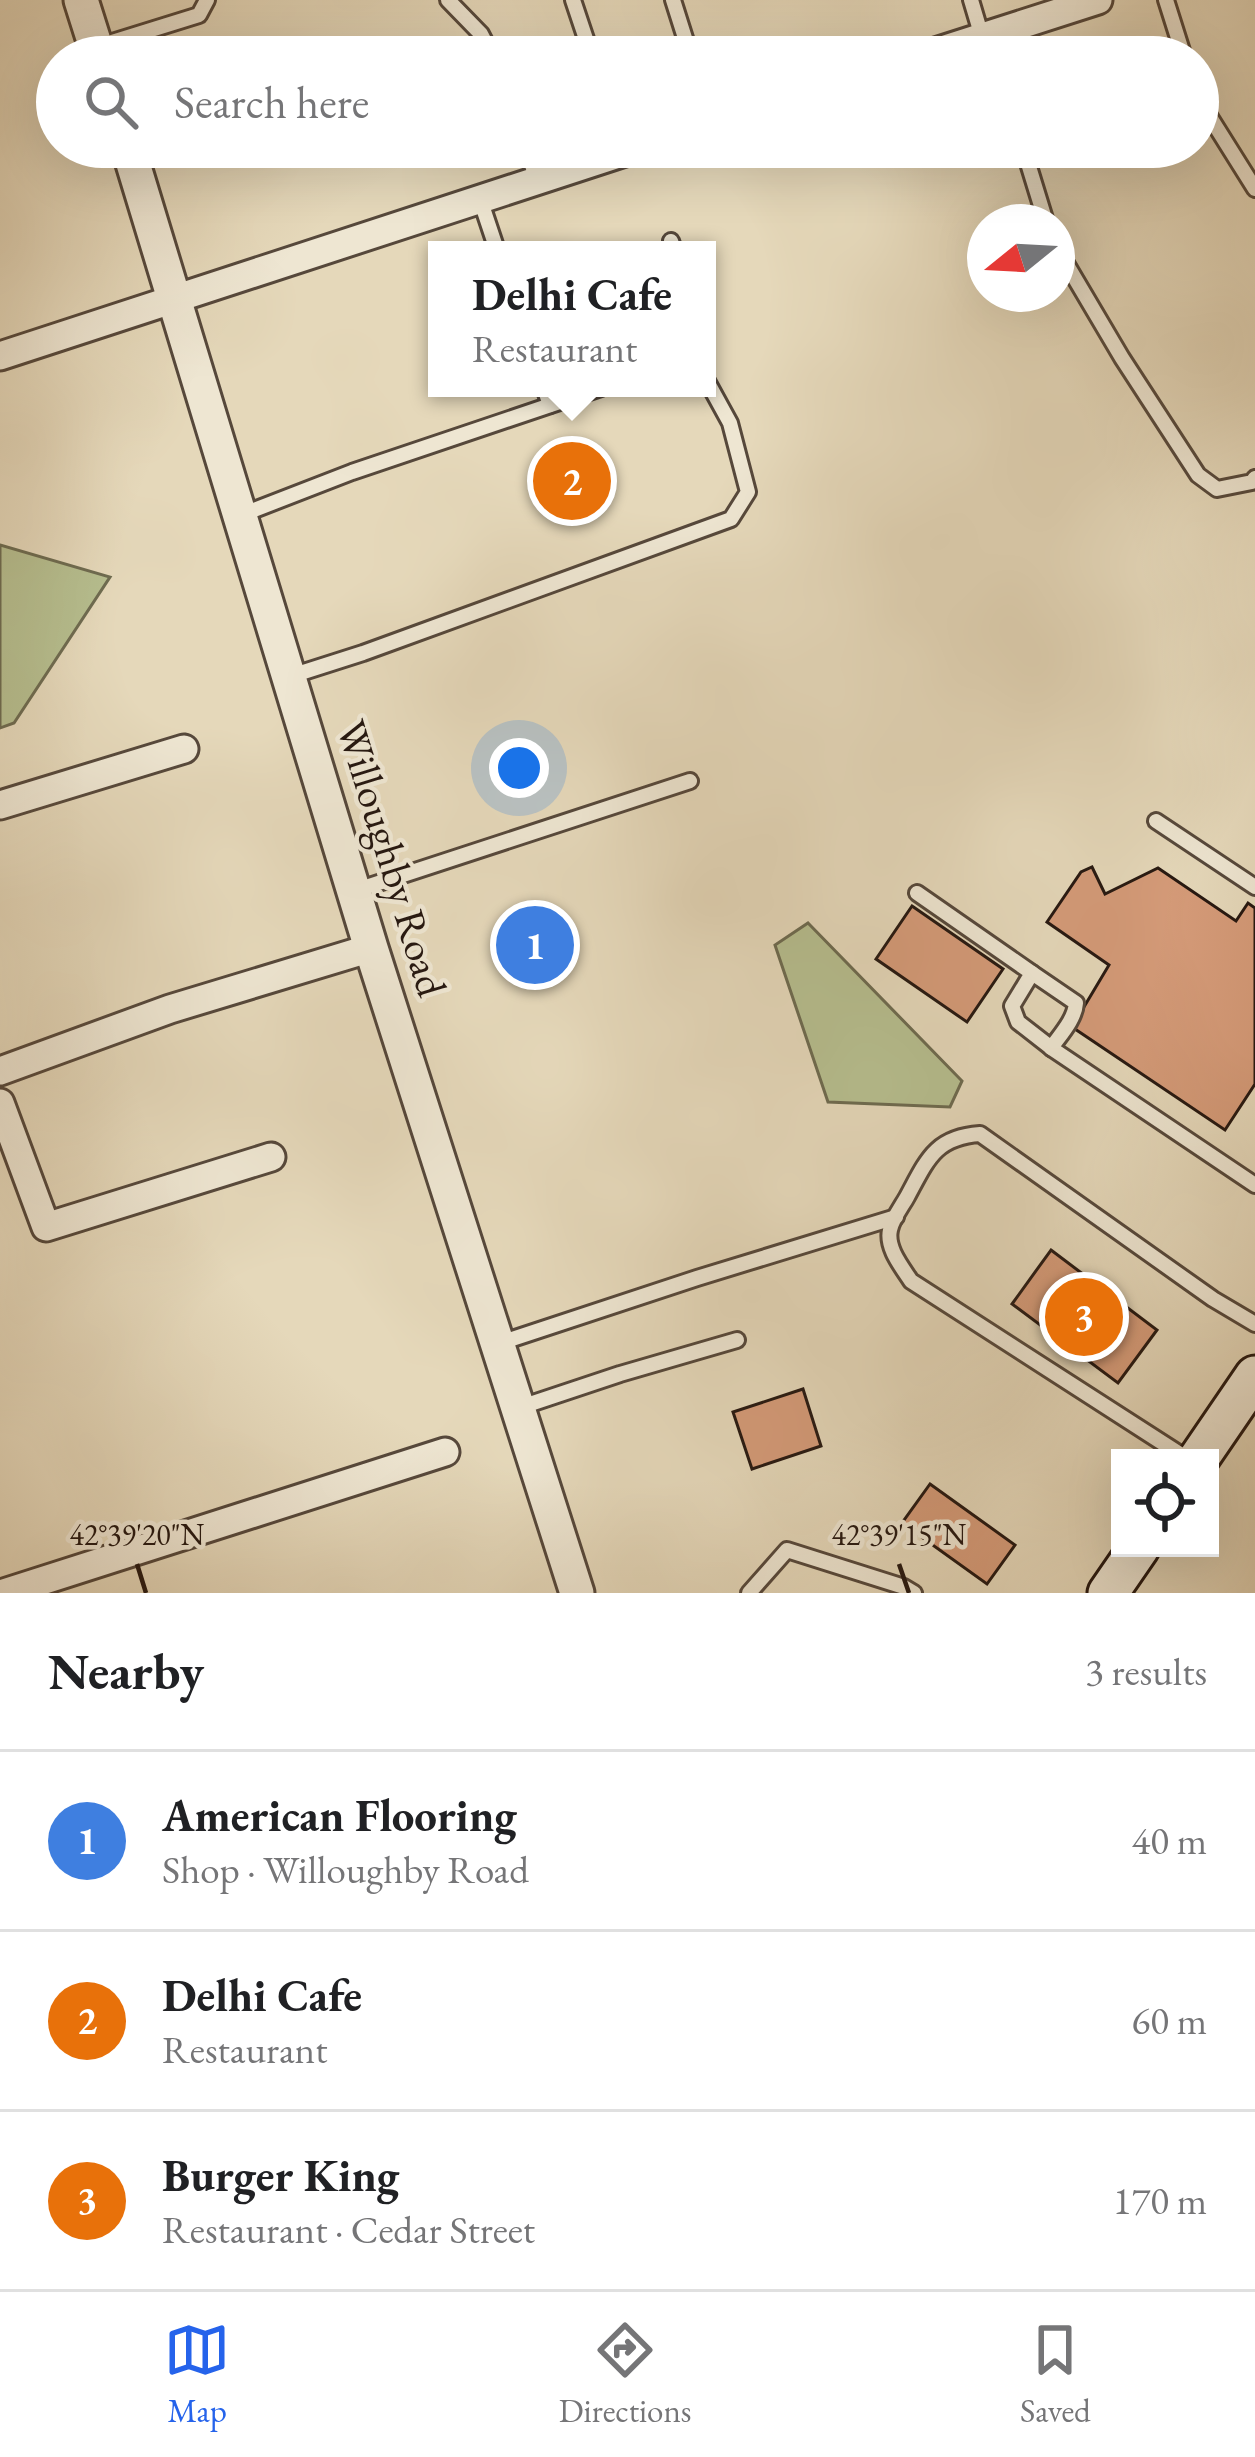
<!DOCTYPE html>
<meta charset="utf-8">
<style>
body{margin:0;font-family:"EB Garamond",serif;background:#f2f2f2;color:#202124}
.controls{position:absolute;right:36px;bottom:36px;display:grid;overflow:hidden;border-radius:0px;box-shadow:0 12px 48px #0002}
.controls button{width:108px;height:108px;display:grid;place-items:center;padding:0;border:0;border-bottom:3px solid #e0e0e0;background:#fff;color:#202124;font:60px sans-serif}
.compass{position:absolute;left:967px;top:204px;width:108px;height:108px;border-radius:50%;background:#fff;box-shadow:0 12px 48px #0002;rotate:252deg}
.you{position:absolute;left:519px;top:768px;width:42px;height:42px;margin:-30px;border:9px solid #fff;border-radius:50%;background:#1a73e8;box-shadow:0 0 0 18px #1a73e833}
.badge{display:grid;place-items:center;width:78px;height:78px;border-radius:50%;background:#2563eb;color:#fff;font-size:39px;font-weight:700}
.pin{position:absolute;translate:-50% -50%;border:6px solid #fff;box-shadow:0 3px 12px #0006}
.popup{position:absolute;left:428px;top:241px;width:288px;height:156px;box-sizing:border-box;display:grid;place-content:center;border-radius:0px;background:#fff;filter:drop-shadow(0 3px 9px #0005);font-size:39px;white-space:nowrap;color:#757577}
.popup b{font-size:45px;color:#202124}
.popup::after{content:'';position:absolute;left:50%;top:100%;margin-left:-24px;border:24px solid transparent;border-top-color:#fff}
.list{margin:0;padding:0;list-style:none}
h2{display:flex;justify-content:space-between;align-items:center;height:156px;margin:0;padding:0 48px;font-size:51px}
h2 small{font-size:39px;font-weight:400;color:#757577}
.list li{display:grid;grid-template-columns:78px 1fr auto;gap:36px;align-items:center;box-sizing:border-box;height:180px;padding:0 48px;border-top:3px solid #e0e0e0}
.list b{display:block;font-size:45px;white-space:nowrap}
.list p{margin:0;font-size:39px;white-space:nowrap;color:#757577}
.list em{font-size:39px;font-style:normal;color:#757577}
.icon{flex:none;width:66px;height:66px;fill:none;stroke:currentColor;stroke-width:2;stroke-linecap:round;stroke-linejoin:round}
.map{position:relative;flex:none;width:1255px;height:1593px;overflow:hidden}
.search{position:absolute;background:#fff;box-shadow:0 12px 48px #0002;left:36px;right:36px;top:36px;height:132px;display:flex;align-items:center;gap:30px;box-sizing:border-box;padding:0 42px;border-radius:66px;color:#757577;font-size:45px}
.sheet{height:696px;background:#fff}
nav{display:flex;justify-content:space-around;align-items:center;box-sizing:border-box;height:168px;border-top:3px solid #e0e0e0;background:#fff;font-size:33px;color:#757577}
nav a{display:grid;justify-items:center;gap:6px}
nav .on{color:#2563eb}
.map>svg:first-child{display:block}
</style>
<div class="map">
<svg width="1255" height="1593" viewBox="0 0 1255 1593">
<rect width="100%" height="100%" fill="#e5d8ba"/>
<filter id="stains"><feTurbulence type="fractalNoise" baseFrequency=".00167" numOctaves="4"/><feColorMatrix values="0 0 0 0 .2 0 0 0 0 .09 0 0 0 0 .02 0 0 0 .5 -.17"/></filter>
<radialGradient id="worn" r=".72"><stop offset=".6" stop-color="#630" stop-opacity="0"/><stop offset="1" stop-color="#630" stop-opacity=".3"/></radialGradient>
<g fill="#b6be8f" stroke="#6e6b50" stroke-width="3">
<path d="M0,545L110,577L14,723L0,728Z"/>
<path d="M808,923L962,1081L950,1107L828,1102L775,945Z"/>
</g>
<g fill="#d59b79" stroke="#261811" stroke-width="3">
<path d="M1092,867L1105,894L1158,868L1236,921L1248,903L1255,908V1084L1225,1130L1072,1027L1109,965L1047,922L1081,872Z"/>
<path d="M912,906L1003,969L967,1022L876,959Z"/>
<path d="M1051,1250L1157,1330L1118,1383L1012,1304Z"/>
<path d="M803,1389L821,1446L752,1469L733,1412Z"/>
<path d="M930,1484L1015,1545L987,1584L902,1523Z"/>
</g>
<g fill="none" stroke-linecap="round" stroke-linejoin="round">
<defs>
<g id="service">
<path d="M448,0L481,34L493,57"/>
<path d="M573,0L592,57"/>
<path d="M673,0L691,57"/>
<path d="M971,0L982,37"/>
<path d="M1166,0L1184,57"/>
<path d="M96,47L199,15L207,0"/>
<path d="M1198,93L1203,106L1255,189"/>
<path d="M526,147L537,180"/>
<path d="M1023,147L1046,222"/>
<path d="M480,199L497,250"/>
<path d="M671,241L674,250"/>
<path d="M1057,248L1122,358L1198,475L1217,489L1252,482L1255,478"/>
<path d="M544,388L550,405"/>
<path d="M241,515L352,472L601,388"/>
<path d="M291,676L363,653L731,519L748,492L730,423L707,381"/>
<path d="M1156,821L1255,887"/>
<path d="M354,891L690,781"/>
<path d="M917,893L1032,973L1012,1006L1018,1022L1054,1050L1255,1185"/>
<path d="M1032,973L1076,1003C1075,1019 1061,1034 1051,1048"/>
<path d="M497,1344L697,1278L896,1217"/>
<path d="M518,1408L620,1374L737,1340"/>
<path d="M1186,1458L911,1281C902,1267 886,1248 890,1230C892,1219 902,1206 907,1197C927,1160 935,1137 980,1134L1213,1299L1255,1324"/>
<path d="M749,1593L787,1550L904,1587L914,1593"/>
</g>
<g id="minor">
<path d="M920,57L1098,0"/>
<path d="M0,356L640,147"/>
<path d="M0,805L184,749"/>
<path d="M0,1071L170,1009L371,948"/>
<path d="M0,1103L46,1227L271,1157"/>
<path d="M4,1593L445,1452"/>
</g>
<g id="tertiary">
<path d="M81,0L99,57"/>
<path d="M128,147L371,948L577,1593"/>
</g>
<g id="secondary">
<path d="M1199,1458L1255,1376"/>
<path d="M1108,1593L1139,1548"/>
</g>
</defs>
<use href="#service" stroke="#56483b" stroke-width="20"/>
<use href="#minor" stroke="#56483b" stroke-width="33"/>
<use href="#tertiary" stroke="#56483b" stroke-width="39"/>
<use href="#secondary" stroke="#261811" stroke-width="45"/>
<use href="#service" stroke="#eee6d2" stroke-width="14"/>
<use href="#minor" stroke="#eee6d2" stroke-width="27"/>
<use href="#tertiary" stroke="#eee6d2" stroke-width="33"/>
<use href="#secondary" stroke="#eee6d2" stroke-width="39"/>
</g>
<path fill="none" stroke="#261811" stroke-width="4.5" d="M137,1564L146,1593M899,1564L909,1593"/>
<g text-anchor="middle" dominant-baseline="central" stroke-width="9" stroke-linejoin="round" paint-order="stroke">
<g font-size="42" fill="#261811" stroke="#eee6d2">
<text transform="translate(392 858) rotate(73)">Willoughby Road</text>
</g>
</g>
<g font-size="30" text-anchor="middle" fill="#261811" stroke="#eee6d2" stroke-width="9" stroke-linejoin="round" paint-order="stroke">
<text x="137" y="1545">42°39'20"N</text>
<text x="899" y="1545">42°39'15"N</text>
</g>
<rect width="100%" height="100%" filter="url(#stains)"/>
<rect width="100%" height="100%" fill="url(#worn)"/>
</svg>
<div class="controls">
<button><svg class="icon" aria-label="locate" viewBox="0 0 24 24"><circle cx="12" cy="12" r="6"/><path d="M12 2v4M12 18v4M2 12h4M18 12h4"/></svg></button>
</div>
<svg class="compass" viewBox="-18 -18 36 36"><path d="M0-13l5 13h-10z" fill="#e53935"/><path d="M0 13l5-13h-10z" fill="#757577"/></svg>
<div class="you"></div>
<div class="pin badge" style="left:535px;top:945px;background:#3f7fe0">1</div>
<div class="pin badge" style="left:572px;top:481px;background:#e8710a">2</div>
<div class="popup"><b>Delhi Cafe</b>Restaurant</div>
<div class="pin badge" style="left:1084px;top:1317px;background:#e8710a">3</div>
<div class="search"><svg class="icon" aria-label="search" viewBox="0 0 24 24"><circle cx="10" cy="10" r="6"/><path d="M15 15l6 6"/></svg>Search here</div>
</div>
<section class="sheet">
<h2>Nearby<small>3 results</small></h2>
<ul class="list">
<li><span class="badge" style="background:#3f7fe0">1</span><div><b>American Flooring</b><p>Shop · Willoughby Road</p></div><em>40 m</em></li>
<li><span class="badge" style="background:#e8710a">2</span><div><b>Delhi Cafe</b><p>Restaurant</p></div><em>60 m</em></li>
<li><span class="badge" style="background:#e8710a">3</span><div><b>Burger King</b><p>Restaurant · Cedar Street</p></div><em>170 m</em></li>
</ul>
</section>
<nav>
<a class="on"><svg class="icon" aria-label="map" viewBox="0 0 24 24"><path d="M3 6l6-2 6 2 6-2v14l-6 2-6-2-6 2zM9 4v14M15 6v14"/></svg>Map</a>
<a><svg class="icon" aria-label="directions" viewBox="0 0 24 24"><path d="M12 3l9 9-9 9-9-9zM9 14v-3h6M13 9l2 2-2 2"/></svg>Directions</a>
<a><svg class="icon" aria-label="saved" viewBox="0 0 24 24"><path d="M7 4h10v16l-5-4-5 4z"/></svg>Saved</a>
</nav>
